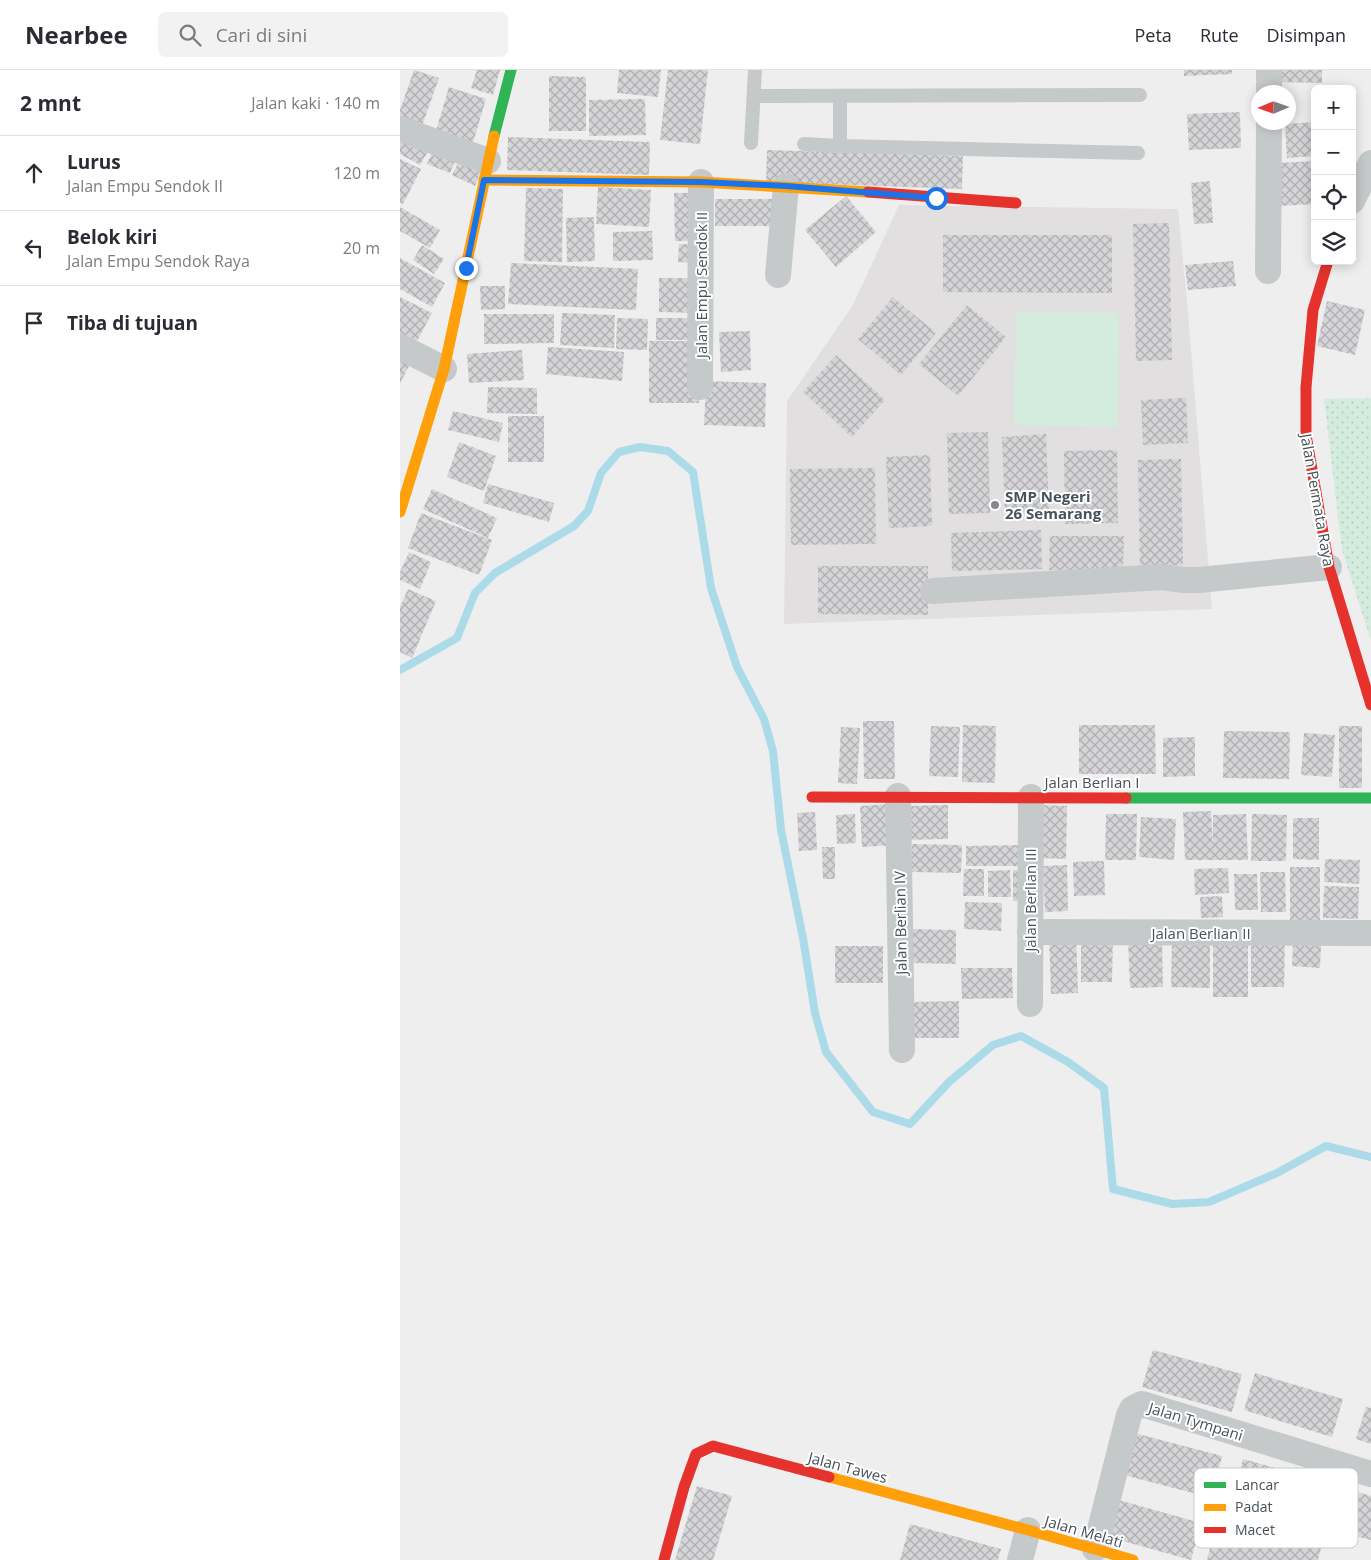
<!DOCTYPE html>
<html lang="id">
<meta charset="utf-8">
<style>
body{margin:0;font-family:"Open Sans",sans-serif;background:#f2f2f3;color:#2b2b33}
.controls{position:absolute;right:15px;top:15px;display:grid;overflow:hidden;border-radius:8px;box-shadow:0 2px 12px #0003}
.controls button{width:45px;height:45px;display:grid;place-items:center;padding:0;border:0;border-bottom:1px solid #e1e1e2;background:#fff;color:#2b2b33;font:25px sans-serif}
.compass{position:absolute;left:851px;top:15px;width:45px;height:45px;border-radius:50%;background:#fff;box-shadow:0 2px 12px #0003;rotate:268deg}
.stop{position:absolute;width:15px;height:15px;margin:-11px;border:4px solid #1a73e8;border-radius:50%;background:#fff}
.stop.end{background:#1a73e8;border-color:#fff;box-shadow:0 1px 5px #0008}
.list{margin:0;padding:0;list-style:none}
h2{display:flex;justify-content:space-between;align-items:center;height:65px;margin:0;padding:0 20px;font-size:21px}
h2 small{font-size:16px;font-weight:400;color:#7c7c81}
.list li{display:grid;grid-template-columns:32px 1fr auto;gap:15px;align-items:center;box-sizing:border-box;height:75px;padding:0 20px;border-top:1px solid #e1e1e2}
.list b{display:block;font-size:19px;white-space:nowrap}
.list p{margin:0;font-size:16px;white-space:nowrap;color:#7c7c81}
.list em{font-size:16px;font-style:normal;color:#7c7c81}
.icon{flex:none;width:28px;height:28px;fill:none;stroke:currentColor;stroke-width:2;stroke-linecap:round;stroke-linejoin:round}
.map{position:relative;flex:none;width:971px;height:1490px;overflow:hidden}
header{display:flex;align-items:center;gap:30px;box-sizing:border-box;height:70px;padding:0 25px;background:#fff;border-bottom:1px solid #e1e1e2}
header strong{font-size:24px}
nav{display:flex;gap:28px;margin-inline-start:auto;font-size:18px}
.search{width:350px;height:45px;background:#f2f2f3;display:flex;align-items:center;gap:12px;box-sizing:border-box;padding:0 18px;border-radius:8px;color:#7c7c81;font-size:19px}
main{display:flex}
aside{flex:1;background:#fff}
.map>svg:first-child{display:block}
</style>
<header>
<strong>Nearbee</strong>
<div class="search"><svg class="icon" aria-label="search" viewBox="0 0 24 24"><circle cx="10" cy="10" r="6"/><path d="M15 15l6 6"/></svg>Cari di sini</div>
<nav><a>Peta</a><a>Rute</a><a>Disimpan</a></nav>
</header>
<main>
<aside>
<h2>2 mnt<small>Jalan kaki · 140 m</small></h2>
<ul class="list">
<li><svg class="icon" aria-label="ahead" viewBox="0 0 24 24"><path d="M12 20V5M6 11l6-6 6 6"/></svg><div><b>Lurus</b><p>Jalan Empu Sendok II</p></div><em>120 m</em></li>
<li><svg class="icon" aria-label="left" viewBox="0 0 24 24"><path d="M17 20v-9H6M10 6l-5 5 5 5"/></svg><div><b>Belok kiri</b><p>Jalan Empu Sendok Raya</p></div><em>20 m</em></li>
<li><svg class="icon" aria-label="arrive" viewBox="0 0 24 24"><path d="M6 21V4h12l-3 4 3 4H6"/></svg><div><b>Tiba di tujuan</b></div></li>
</ul>
</aside>
<div class="map">
<svg width="971" height="1490" viewBox="0 0 971 1490">
<defs>
<pattern id="grass-dots" width="8" height="8" patternUnits="userSpaceOnUse" patternTransform="scale(1.25)"><rect width="8" height="8" fill="#d4ecdd"/><path d="M2 2h.1M6 6h.1" fill="none" stroke="#b7ccc0" stroke-width="1.8" stroke-linecap="round"/></pattern>
<pattern id="building-cross-hatch" width="8" height="8" patternUnits="userSpaceOnUse" patternTransform="scale(1.25)"><rect width="8" height="8" fill="#d5d5d7"/><path d="M0 0l8 8M0 8l8-8" fill="none" stroke="#afafb1"/></pattern>
</defs>
<rect width="100%" height="100%" fill="#efeeee"/>
<path fill="#e1dfdf" d="M499,135L778,139L788,242L812,539L384,554L387,331L453,235Z"/>
<path fill="url(#grass-dots)" d="M971,328V571L942,480L924,329Z"/>
<path fill="#d4ecdd" d="M616,241L719,243L717,357L614,355Z"/>
<g fill="none" stroke-linecap="round" stroke-linejoin="round">
<path stroke="#abdbe8" stroke-width="8" d="M0,600L57,568L75,523L95,503L174,456L188,441L201,403L219,382L240,377L268,381L293,402L311,518L337,597L364,649L373,681L381,760L403,868L415,943L426,982L473,1042L510,1054L549,1012L593,975L621,966L668,992L704,1018L713,1119L772,1134L809,1132L877,1103L926,1076L971,1087"/>
</g>
<g fill="url(#building-cross-hatch)">
<path d="M14,0L39,8L22,56L0,48V40Z"/>
<path d="M77,0H100L93,25L71,18Z"/>
<path d="M219,0H261L258,27L217,23Z"/>
<path d="M268,0H308L300,74L260,70Z"/>
<path d="M784,0H832V4L784,6Z"/>
<path d="M874,0H922V13L874,12Z"/>
<path d="M149,6L186,7V61H149Z"/>
<path d="M49,17L86,29L72,76L35,64Z"/>
<path d="M245,29L246,65L189,66V30Z"/>
<path d="M840,42L841,78L789,80L787,44Z"/>
<path d="M915,52V86L887,88L885,54Z"/>
<path d="M5,64L30,78L20,95L0,84V74Z"/>
<path d="M108,67L250,72L249,105L107,100Z"/>
<path d="M35,76L57,86L50,103L27,94Z"/>
<path d="M367,80L563,86L562,119L366,112Z"/>
<path d="M62,85L84,96L75,116L52,105Z"/>
<path d="M0,89L21,99L3,134L0,133Z"/>
<path d="M915,91V134L879,136L877,93Z"/>
<path d="M810,111L813,153L794,154L791,113Z"/>
<path d="M198,117L251,120L249,157L196,154Z"/>
<path d="M126,118L163,119L162,192L124,191Z"/>
<path d="M274,123H297L298,171H275Z"/>
<path d="M446,126L476,162L436,197L405,160Z"/>
<rect x="315" y="129" width="65" height="27"/>
<path d="M0,137L40,160L30,178L0,161Z"/>
<path d="M194,147L195,191L167,192L166,148Z"/>
<path d="M769,153L772,290L736,291L733,154Z"/>
<path d="M252,161L253,190L213,191V162Z"/>
<path d="M543,165H712V223L543,222Z"/>
<path d="M279,174L300,175L299,193L278,192Z"/>
<path d="M22,175L44,189L34,204L13,190Z"/>
<path d="M0,188L45,213L32,237L0,219Z"/>
<path d="M833,191L836,216L788,220L785,195Z"/>
<path d="M111,193L238,199L236,240L108,234Z"/>
<path d="M259,208H298V243L259,242Z"/>
<path d="M80,216H105V239L81,240Z"/>
<path d="M0,227L32,243L15,275L0,267Z"/>
<path d="M493,227L536,263L501,305L458,269Z"/>
<path d="M927,231L965,240L955,285L917,276Z"/>
<path d="M567,235L606,267L558,326L519,294Z"/>
<path d="M162,243L215,245L214,278L160,275Z"/>
<path d="M84,244H154V273L84,274Z"/>
<path d="M217,248L248,249L247,280L216,279Z"/>
<rect x="256" y="248" width="40" height="22"/>
<path d="M350,261L351,300L321,302L319,262Z"/>
<rect x="249" y="271" width="50" height="62"/>
<path d="M148,277L224,282L222,311L146,304Z"/>
<path d="M122,280L124,310L69,313L67,284Z"/>
<path d="M0,285L12,291L0,313Z"/>
<path d="M436,285L485,330L452,367L403,322Z"/>
<path d="M306,311L366,313L365,357L304,355Z"/>
<path d="M88,317L137,318V344L87,343Z"/>
<path d="M786,328L788,373L743,375L741,330Z"/>
<path d="M53,341L103,353L99,372L48,360Z"/>
<rect x="108" y="346" width="36" height="46"/>
<path d="M588,362L590,443L549,444L547,363Z"/>
<path d="M646,364L649,441L605,443L602,367Z"/>
<path d="M59,372L96,386L84,421L47,407Z"/>
<path d="M717,380L718,453L665,454L664,381Z"/>
<path d="M530,385L532,456L489,458L486,387Z"/>
<path d="M781,389L783,495L740,496L738,390Z"/>
<path d="M475,398L476,474L391,475L390,399Z"/>
<path d="M88,414L154,433L149,452L83,433Z"/>
<path d="M32,419L97,448L88,468L23,439Z"/>
<path d="M21,443L92,470L79,505L8,478Z"/>
<path d="M641,460L642,499L552,501L551,463Z"/>
<path d="M650,466H724L723,500H649Z"/>
<path d="M9,482L31,492L20,519L0,510V502Z"/>
<path d="M418,496H528V545L418,544Z"/>
<path d="M8,519L36,531L12,588L0,582V537Z"/>
<path d="M463,651H494L495,709H464Z"/>
<path d="M563,655L596,656L595,713L562,712Z"/>
<path d="M679,655H755L756,704H679Z"/>
<path d="M531,656L560,657L558,707L529,706Z"/>
<rect x="939" y="656" width="23" height="62"/>
<path d="M441,657L460,658L457,714L438,713Z"/>
<path d="M824,661L890,662L889,709L823,708Z"/>
<path d="M904,663L935,665L932,707L901,705Z"/>
<path d="M795,667V706L763,707V668Z"/>
<path d="M491,734L494,775L462,777L460,736Z"/>
<path d="M548,735V769L504,770V736Z"/>
<path d="M638,735L667,736L666,789L638,788Z"/>
<path d="M811,741L813,776V745L846,744L848,790H785L783,742Z"/>
<path d="M415,742L417,780L399,781L397,743Z"/>
<path d="M455,744L456,773L437,774L436,745Z"/>
<path d="M706,744H737L736,790H705Z"/>
<path d="M852,744L887,745L886,791H851Z"/>
<path d="M741,747L776,749L774,790L739,787Z"/>
<path d="M893,748H919V790L893,789Z"/>
<path d="M512,774L562,775L561,803L511,802Z"/>
<path d="M624,775V796H566V776Z"/>
<path d="M422,777H435V809H423Z"/>
<path d="M925,789L960,790L959,814L924,812Z"/>
<path d="M704,791L705,825L674,826L673,792Z"/>
<path d="M667,795L668,841L645,842L643,796Z"/>
<rect x="890" y="797" width="30" height="55"/>
<path d="M828,798L829,823L795,825L794,799Z"/>
<path d="M564,799H584V826H563Z"/>
<path d="M610,800L611,827H588V801Z"/>
<path d="M613,800H626L627,831H613Z"/>
<path d="M860,802H885L886,842H861Z"/>
<path d="M834,804H857L858,840H835Z"/>
<path d="M924,816L959,817L958,849L923,848Z"/>
<path d="M822,826L823,847L801,848L800,827Z"/>
<path d="M565,832L602,833L601,861L564,859Z"/>
<path d="M513,859L556,860V894L513,893Z"/>
<path d="M676,863L678,923L651,924L649,864Z"/>
<path d="M762,867L763,917L730,918L728,869Z"/>
<path d="M681,868H713L712,912H681Z"/>
<rect x="813" y="868" width="35" height="59"/>
<path d="M772,869H810V918L771,917Z"/>
<path d="M851,869L885,870L884,917H851Z"/>
<path d="M893,874L921,876L920,898L892,896Z"/>
<rect x="435" y="876" width="48" height="37"/>
<path d="M561,898H612L613,928L562,929Z"/>
<path d="M559,931V968H513V932Z"/>
<path d="M753,1280L842,1304L832,1342L742,1317Z"/>
<path d="M855,1303L943,1329L932,1367L844,1340Z"/>
<path d="M966,1337L971,1338V1374L956,1369Z"/>
<path d="M727,1361L822,1386L812,1428L716,1403Z"/>
<path d="M843,1389L933,1414L923,1454L832,1429Z"/>
<path d="M297,1416L332,1426L313,1490H275Z"/>
<path d="M954,1421L971,1426V1470L943,1463Z"/>
<path d="M715,1429L801,1453L791,1490L705,1466Z"/>
<path d="M818,1448L921,1478L918,1490H807Z"/>
<path d="M510,1454L601,1479L598,1490H500Z"/>
</g>
<g fill="none" stroke-linecap="round" stroke-linejoin="round">
<g stroke="#c6c9ca" stroke-width="14">
<path d="M354,26L740,25"/>
<path d="M440,26V76L738,83"/>
<path d="M351,73L355,0"/>
<path d="M404,74L440,76"/>
</g>
<g stroke="#c6c9ca" stroke-width="26">
<path d="M869,22V0"/>
<path d="M0,59L88,91"/>
<path d="M952,131L971,93"/>
<path d="M868,201L869,52"/>
<path d="M378,205L386,116"/>
<path d="M0,277L44,299"/>
<path d="M300,317L301,112"/>
<path d="M533,521L762,507L784,510H799L929,497"/>
<path d="M498,726L502,980"/>
<path d="M630,862L971,863"/>
<path d="M630,934L631,727"/>
<path d="M695,1479L729,1345L732,1339L742,1334L971,1404"/>
<path d="M620,1490L628,1460"/>
</g>
<g stroke="#30b455" stroke-width="11">
<path d="M94,66L111,0"/>
<path d="M726,728H971"/>
</g>
<g stroke="#ff9f0a" stroke-width="11">
<path d="M84,110L301,112L468,122"/>
<path d="M0,442L44,299L94,66"/>
<path d="M429,1407L628,1460L733,1490"/>
</g>
<g stroke="#e5322d" stroke-width="11">
<path d="M468,122L616,133"/>
<path d="M928,191L913,240L906,317V365L929,497L971,635"/>
<path d="M412,727L726,728"/>
<path d="M264,1490L284,1417L296,1384L313,1376L429,1407"/>
</g>
</g>
<g fill="none" stroke-linecap="round" stroke-linejoin="round">
<path stroke="#1a73e8" stroke-width="6" d="M66,198L84,110L301,112L386,116L536,128"/>
</g>
<circle fill="#82888d" stroke="#fff" stroke-width="2" cx="595" cy="435" r="5"/>
<g text-anchor="middle" dominant-baseline="central" stroke-width="4" stroke-linejoin="round" paint-order="stroke">
<g font-size="15" fill="#475159" stroke="#fff">
<text transform="translate(301 215) rotate(-90)">Jalan Empu Sendok II</text>
<text transform="translate(918 430) rotate(80)">Jalan Permata Raya</text>
<text x="692" y="712">Jalan Berlian I</text>
<text transform="translate(630 830) rotate(-90)">Jalan Berlian III</text>
<text transform="translate(500 853) rotate(-91)">Jalan Berlian IV</text>
<text x="801" y="863">Jalan Berlian II</text>
<text transform="translate(796 1351) rotate(17)">Jalan Tympani</text>
<text transform="translate(448 1397) rotate(15)">Jalan Tawes</text>
<text transform="translate(684 1461) rotate(16)">Jalan Melati</text>
</g>
<g font-size="15" font-weight="bold" fill="#475159" stroke="#fff" text-anchor="start">
<text x="605" y="426">SMP Negeri<tspan x="605" dy="17">26 Semarang</tspan></text>
</g>
</g>
<rect x="794" y="1398" width="164" height="80" rx="8" fill="#fff" stroke="#c8cbcd" stroke-width="1"/>
<rect x="804" y="1412" width="22" height="6" fill="#30b455"/>
<rect x="804" y="1434" width="22" height="7" fill="#ff9f0a"/>
<rect x="804" y="1457" width="22" height="6" fill="#e5322d"/>
<g font-size="14" fill="#475159">
<text x="835" y="1420">Lancar</text>
<text x="835" y="1442">Padat</text>
<text x="835" y="1465">Macet</text>
</g>
</svg>
<div class="controls">
<button>+</button>
<button>−</button>
<button><svg class="icon" aria-label="locate" viewBox="0 0 24 24"><circle cx="12" cy="12" r="6"/><path d="M12 2v4M12 18v4M2 12h4M18 12h4"/></svg></button>
<button><svg class="icon" aria-label="layers" viewBox="0 0 24 24"><path d="M12 4l9 5-9 5-9-5zM3 14l9 5 9-5"/></svg></button>
</div>
<svg class="compass" viewBox="-18 -18 36 36"><path d="M0-13l5 13h-10z" fill="#e53935"/><path d="M0 13l5-13h-10z" fill="#7c7c81"/></svg>
<div class="stop" style="left:536px;top:128px"></div>
<div class="stop end" style="left:66px;top:198px"></div>
</div>
</main>
